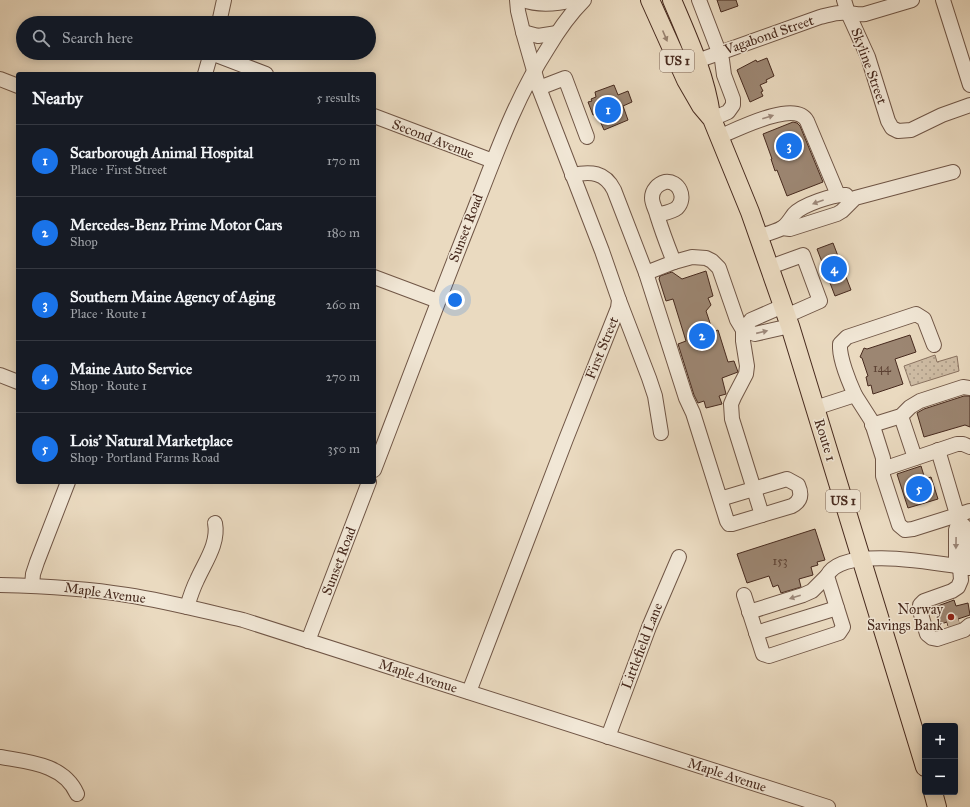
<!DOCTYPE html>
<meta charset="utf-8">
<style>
body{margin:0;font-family:"IM FELL Great Primer",serif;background:#242831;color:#f1f3f6}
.controls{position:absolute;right:12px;bottom:12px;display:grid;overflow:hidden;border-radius:4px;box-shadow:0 2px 10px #0003}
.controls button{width:36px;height:36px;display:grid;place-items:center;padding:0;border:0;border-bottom:1px solid #363941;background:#171b24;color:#f1f3f6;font:20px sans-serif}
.you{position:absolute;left:455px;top:300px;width:14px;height:14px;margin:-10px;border:3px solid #fff;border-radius:50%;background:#1a73e8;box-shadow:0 0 0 6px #1a73e833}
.badge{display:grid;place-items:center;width:26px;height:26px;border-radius:50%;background:#1a73e8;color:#fff;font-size:13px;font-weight:700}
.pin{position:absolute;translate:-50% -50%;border:2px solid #fff;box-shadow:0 1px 4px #0006}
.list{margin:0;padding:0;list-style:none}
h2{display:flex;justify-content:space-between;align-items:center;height:52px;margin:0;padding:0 16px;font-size:17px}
h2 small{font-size:13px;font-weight:400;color:#9ea1a6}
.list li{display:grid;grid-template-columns:26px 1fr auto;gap:12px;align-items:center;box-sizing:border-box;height:72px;padding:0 16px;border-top:1px solid #363941}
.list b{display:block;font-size:15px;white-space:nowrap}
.list p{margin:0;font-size:13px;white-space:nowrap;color:#9ea1a6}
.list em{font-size:13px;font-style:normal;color:#9ea1a6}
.icon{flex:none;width:22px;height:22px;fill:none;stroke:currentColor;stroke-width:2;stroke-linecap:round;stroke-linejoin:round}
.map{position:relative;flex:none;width:970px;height:807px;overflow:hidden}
.search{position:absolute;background:#171b24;box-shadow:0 2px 10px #0003;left:16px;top:16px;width:360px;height:44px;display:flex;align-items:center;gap:10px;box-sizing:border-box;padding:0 14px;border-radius:22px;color:#9ea1a6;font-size:15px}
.panel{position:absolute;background:#171b24;box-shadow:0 2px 10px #0003;left:16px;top:72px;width:360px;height:412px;border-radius:4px}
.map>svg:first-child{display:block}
</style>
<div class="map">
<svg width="970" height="807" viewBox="0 0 970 807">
<defs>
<pattern id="park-dots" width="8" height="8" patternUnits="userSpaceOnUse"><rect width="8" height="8" fill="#cebca4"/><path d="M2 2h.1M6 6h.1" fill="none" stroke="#a99985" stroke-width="1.8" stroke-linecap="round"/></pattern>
</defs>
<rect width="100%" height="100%" fill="#eadac0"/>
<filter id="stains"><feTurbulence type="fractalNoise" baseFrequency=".005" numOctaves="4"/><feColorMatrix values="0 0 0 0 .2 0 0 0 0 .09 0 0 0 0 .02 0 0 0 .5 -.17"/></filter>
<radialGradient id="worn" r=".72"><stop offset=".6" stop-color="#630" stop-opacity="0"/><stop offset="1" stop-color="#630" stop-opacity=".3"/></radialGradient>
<path fill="url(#park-dots)" stroke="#8a7361" d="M935,355L937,362L957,356L959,371L911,386L904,366Z"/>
<g fill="#9c8672" stroke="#472a1e">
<path d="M717,0H736L738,6L721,12Z"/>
<path d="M767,58L774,76L766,80L767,82L760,85L763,91L761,92L763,96L750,102L737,70L756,60L757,62Z"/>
<path d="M614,85L618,95L628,91L632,102L623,106L628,120L604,130L597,114L593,115L588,102L592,101L591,99L596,97L595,92Z"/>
<path d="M793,122L797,123L800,126L823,182L787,196L777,170L775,171L771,159H772L763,134Z"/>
<path d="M833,243L851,290L835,296L817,249Z"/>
<path d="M706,271L713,296L708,298L711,305L706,311L713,332L718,330L728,362L734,361L738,372L722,378L726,394L719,396L722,404L706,408L704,401L698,403L694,395L678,344L686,341L673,299L666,301L659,279L660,276L672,272L682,279Z"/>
<path d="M910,335L916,352L895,359L903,384L873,394L871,385L868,386L866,377L868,376L862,358L860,357L864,348L867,349Z"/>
<path d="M964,396H970V427L965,425L924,437L917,413L924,409Z"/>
<path d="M921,466L925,479L931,477L938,499L908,508L897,474Z"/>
<path d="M815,529L825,560L817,562L818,565L811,567L813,575L799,579L801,587L781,593L778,585L773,587L769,576L747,583L737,554Z"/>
<path d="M954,600L956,606L968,603L970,615L958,619L959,623L948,626L947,622L941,624L935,607Z"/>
</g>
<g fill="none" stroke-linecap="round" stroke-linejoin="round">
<path stroke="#c9b7a0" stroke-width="14" stroke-dasharray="14 7" stroke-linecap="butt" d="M948,625L959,622"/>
<defs>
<g id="minor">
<path d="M523,0C539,6 557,4 574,0"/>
<path d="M699,0L722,60L724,75L733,99V105L728,112L712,119"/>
<path d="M844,0L848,13L868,57L888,121L892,128L898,131L911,130L942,115L970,105"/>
<path d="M943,0L970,85"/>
<path d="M219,23L224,0"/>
<path d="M523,32L538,36L557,33"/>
<path d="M211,53L266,74"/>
<path d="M697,61L820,17C829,15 837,12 846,13C853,13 858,15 865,14L912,0"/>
<path d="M205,74L211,53"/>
<path d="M0,79L18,86"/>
<path d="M539,88L565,78L587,137"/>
<path d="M374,116L493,161"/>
<path d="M719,137C736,130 795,99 807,121L838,195"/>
<path d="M572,175C591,171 605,172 614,190L646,273L686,398L693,413L727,521L729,524H732L792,506C801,501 802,494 798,485L787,479L720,499"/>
<path d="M657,215C664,213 672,212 677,208C687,198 679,180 665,182C658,184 652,190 652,198C652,204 656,210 657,215C662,231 668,247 674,262"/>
<path d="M782,228L790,229L837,214L842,211L855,198L953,172"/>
<path d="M759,236C766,234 775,232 782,228C788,224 790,219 794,214C802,205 834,194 846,195"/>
<path d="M770,267L803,255L820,301L786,316"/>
<path d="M646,273L674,262L692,257L706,258L712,261L719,268L737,320L743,330V341L747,366L746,374L734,397L731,404L732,419L762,515"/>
<path d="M374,277L438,301"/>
<path d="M619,300L649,378L655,396L661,433"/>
<path d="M783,306L751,320L743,330L755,334L790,326"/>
<path d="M0,375L18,382"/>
<path d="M855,395C849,382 839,357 840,344L847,337L916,314L924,319L934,345"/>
<path d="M815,408L855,395L871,420L883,458V469L957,444H963L970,447"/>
<path d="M901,416L915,458"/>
<path d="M872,425L901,416L910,407L920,401L963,387L970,388"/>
<path d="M938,450L959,521L967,529L968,568"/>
<path d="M883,469V476L899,525L905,530L913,529L970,511"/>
<path d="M374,470C407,384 439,298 473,213C495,157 515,99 548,48C558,31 570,14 584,0"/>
<path d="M956,566V530L959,521"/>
<path d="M960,567L961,580L958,587L952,591L924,601L920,605V611L927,634L932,638L937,639L964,630L970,625"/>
<path d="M0,585C43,586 85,588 127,595C166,601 204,611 243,620L828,807"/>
<path d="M32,585L33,574L37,562L68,482"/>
<path d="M744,595L763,654L769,656L839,633L843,627L827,576C842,544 940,564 970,568"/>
<path d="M187,607C190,597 193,588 197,580C205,562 219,543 215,523"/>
<path d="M749,612L803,595L812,591L827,576"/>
<path d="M756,633L837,608"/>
<path d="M308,641L369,482"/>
<path d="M469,692L566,439L618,308L619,300L602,251L539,88L523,32L518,11L517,0"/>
<path d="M608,737L649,627L679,557"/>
<path d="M0,757C28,762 64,764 77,794"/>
</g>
<g id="major">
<path d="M650,0L686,80L701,106L712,119L750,212L790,326L925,767"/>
<path d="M672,0C688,38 705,74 711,115"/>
<path d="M933,792L937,807"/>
</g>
</defs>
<use href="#minor" stroke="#705646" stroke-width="16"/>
<use href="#major" stroke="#472a1e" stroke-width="20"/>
<use href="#minor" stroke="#f1e7d6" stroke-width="14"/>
<use href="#major" stroke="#eadac0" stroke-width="18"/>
</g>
<defs><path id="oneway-solid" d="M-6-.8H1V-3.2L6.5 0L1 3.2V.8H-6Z"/></defs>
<use fill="#98826f" href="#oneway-solid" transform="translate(665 36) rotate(67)"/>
<g fill="#9c887a">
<use href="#oneway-solid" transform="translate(768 117) rotate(-17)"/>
<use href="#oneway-solid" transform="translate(818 202) rotate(160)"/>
<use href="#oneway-solid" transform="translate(762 332) rotate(-13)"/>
<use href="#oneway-solid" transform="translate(956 543) rotate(91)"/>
<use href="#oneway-solid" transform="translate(795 597) rotate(162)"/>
</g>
<circle fill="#8f2418" stroke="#f1e7d6" stroke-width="1.5" cx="951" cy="617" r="4"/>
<g text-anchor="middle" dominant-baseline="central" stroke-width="3" stroke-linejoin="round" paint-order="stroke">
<g font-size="12" fill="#5c4133">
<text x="882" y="368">144</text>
<text x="780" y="561">153</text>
</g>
<g fill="#f1e7d6" stroke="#7a6355" stroke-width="1">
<rect x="660" y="50" width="34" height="22" rx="3"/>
<rect x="826" y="490" width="34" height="22" rx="3"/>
</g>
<g font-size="13" font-weight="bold" fill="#472a1e">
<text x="677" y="61">US 1</text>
<text x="843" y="501">US 1</text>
</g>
<g font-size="14" fill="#472a1e" stroke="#f1e7d6">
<text transform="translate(769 35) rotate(-19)">Vagabond Street</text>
<text transform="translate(869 66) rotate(70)">Skyline Street</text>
<text transform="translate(433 139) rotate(21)">Second Avenue</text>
<text transform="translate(466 228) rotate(-69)">Sunset Road</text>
<text transform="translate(602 348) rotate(-68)">First Street</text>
<text transform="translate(825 440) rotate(73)">Route 1</text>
<text transform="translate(339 561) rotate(-69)">Sunset Road</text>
<text transform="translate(105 593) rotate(8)">Maple Avenue</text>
<text transform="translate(642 646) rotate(-69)">Littlefield Lane</text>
<text transform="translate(418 676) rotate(18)">Maple Avenue</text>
<text transform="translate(727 775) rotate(18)">Maple Avenue</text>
</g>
<g font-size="14" fill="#472a1e" stroke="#f1e7d6" text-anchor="end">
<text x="943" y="609">Norway<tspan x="943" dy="16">Savings Bank</tspan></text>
</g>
</g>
<rect width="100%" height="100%" filter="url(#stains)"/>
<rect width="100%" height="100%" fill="url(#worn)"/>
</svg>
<div class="controls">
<button>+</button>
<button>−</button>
</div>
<div class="you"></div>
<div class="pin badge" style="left:608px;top:110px">1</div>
<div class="pin badge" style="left:702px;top:336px">2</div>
<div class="pin badge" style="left:789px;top:146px">3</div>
<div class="pin badge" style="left:834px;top:269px">4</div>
<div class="pin badge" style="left:919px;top:489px">5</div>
<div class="search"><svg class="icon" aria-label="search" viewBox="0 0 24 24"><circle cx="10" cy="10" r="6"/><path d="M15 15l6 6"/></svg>Search here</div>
<section class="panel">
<h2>Nearby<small>5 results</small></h2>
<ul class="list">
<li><span class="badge">1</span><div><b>Scarborough Animal Hospital</b><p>Place · First Street</p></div><em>170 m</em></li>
<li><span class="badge">2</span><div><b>Mercedes-Benz Prime Motor Cars</b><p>Shop</p></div><em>180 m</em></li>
<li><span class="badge">3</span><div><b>Southern Maine Agency of Aging</b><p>Place · Route 1</p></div><em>260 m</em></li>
<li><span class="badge">4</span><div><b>Maine Auto Service</b><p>Shop · Route 1</p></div><em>270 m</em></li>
<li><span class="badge">5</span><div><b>Lois' Natural Marketplace</b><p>Shop · Portland Farms Road</p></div><em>350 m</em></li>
</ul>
</section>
</div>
